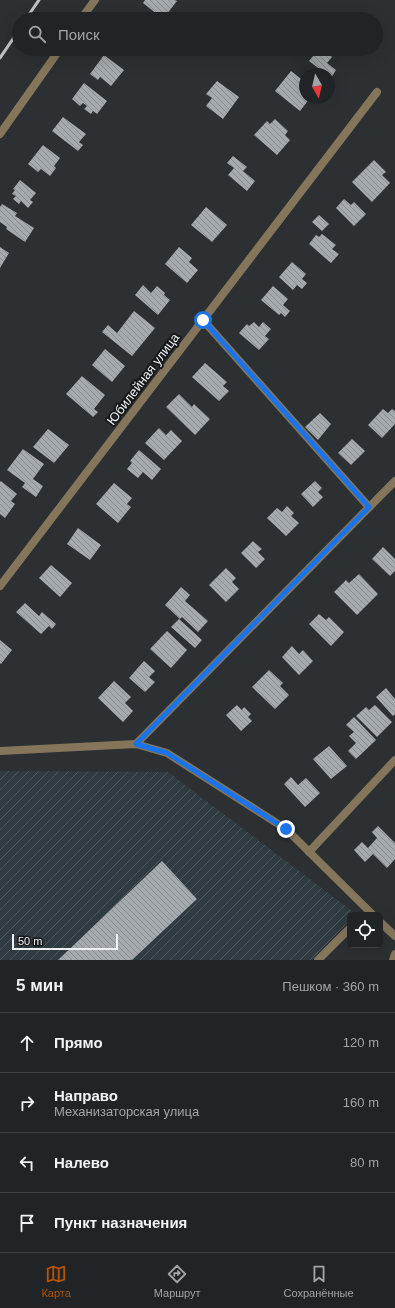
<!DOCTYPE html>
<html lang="ru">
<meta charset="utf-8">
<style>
body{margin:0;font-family:Helvetica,sans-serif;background:#292c2e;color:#f1f3f6}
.controls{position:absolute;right:12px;bottom:12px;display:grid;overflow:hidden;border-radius:6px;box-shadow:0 4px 16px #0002}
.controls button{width:36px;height:36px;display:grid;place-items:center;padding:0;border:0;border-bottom:1px solid #3e4143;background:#212426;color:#f1f3f6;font:20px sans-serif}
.compass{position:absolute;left:299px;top:68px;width:36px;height:36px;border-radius:50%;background:#212426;box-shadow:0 4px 16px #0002;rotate:172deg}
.scale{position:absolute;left:12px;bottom:10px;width:106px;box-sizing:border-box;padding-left:4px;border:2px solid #eef1f3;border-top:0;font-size:11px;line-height:14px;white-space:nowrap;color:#eef1f3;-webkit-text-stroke:3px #161819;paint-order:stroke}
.stop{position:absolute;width:12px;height:12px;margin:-9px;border:3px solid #1a73e8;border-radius:50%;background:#fff}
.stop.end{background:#1a73e8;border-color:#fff;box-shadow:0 1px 4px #0008}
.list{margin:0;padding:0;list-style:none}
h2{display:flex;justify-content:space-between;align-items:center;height:52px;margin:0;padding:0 16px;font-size:17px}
h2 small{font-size:13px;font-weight:400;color:#a2a4a7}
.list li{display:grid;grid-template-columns:26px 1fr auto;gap:12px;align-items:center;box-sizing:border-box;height:60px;padding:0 16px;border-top:1px solid #3e4143}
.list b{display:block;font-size:15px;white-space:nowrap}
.list p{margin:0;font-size:13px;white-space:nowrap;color:#a2a4a7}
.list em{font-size:13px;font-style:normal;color:#a2a4a7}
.icon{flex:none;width:22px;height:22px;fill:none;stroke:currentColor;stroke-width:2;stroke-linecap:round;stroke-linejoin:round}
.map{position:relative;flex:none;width:395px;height:960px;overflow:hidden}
.search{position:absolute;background:#212426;box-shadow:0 4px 16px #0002;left:12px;right:12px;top:12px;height:44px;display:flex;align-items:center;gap:10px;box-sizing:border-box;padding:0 14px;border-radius:22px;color:#a2a4a7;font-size:15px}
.sheet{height:292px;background:#212426}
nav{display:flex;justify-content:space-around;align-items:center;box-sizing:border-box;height:56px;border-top:1px solid #3e4143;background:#212426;font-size:11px;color:#a2a4a7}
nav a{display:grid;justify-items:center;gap:2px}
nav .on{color:#b45309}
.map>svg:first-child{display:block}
</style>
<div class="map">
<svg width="395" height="960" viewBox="0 0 395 960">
<defs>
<pattern id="industrial-furrows" width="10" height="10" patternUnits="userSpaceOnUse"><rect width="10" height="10" fill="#303b41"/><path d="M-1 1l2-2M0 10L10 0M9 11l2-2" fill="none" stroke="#4e585d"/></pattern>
<pattern id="building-back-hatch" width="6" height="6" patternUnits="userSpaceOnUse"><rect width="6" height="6" fill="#a4aaad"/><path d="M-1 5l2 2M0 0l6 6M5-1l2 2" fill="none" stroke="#888d8f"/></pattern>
</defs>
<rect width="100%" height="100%" fill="#2c3032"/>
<path fill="url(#industrial-furrows)" d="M0,771L168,772L356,914L350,915V920L312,960H0Z"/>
<g fill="url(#building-back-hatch)">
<path d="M145,0H175L177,1L163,19L143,3Z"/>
<path d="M319,49H321L332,57L327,63L336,70L331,78L329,77V74H326L309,61Z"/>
<path d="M104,55L124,70L111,86L100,77L98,80L90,74Z"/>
<path d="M291,71L305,82V98H310L300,111L275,91Z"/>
<path d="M217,81L239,97L223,119L206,106L212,98L206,94Z"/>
<path d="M84,83L107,101L97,114L93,111L91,114L84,109L87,106L83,103L80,106L72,99Z"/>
<path d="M63,117L86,134L79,142L83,145L78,151L52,131Z"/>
<path d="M275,119L288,131L285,135L290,140L277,155L254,135L267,121L270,124Z"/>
<path d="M43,145L60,158L54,166L56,168L50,176L41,169L38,172L28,164Z"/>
<path d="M233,156L247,167L243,171L255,181L247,191L228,175L234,168L227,163Z"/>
<path d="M374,160L386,172L382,175L390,183L372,202L352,182Z"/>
<path d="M20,180L36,193L30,200L33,202L28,208L21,201L19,204L13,199L16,196L12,194L15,190L13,189Z"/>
<path d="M344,199L351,205L354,202L366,214L354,226L336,208Z"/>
<path d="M2,204L17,213L15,216L34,228L25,242L6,229L7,227L0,222V207Z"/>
<path d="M206,207L227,225L212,242L191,225Z"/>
<path d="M319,215L329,224L322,231L312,222Z"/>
<path d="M322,234L336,245L332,249L339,254L331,263L309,244L316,235L319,237Z"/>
<path d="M0,247L9,253L0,268Z"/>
<path d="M179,247L192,258L189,262L198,270L187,283L165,264Z"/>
<path d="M292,262L306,274L302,279L307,283L302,289L297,285L293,290L279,277Z"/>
<path d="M143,285L151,293L157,286L165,293L164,295L170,300L158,315L135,295Z"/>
<path d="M273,286L288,299L283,305L290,311L285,317L281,313L279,315L261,300Z"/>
<path d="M134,311L155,328L132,356L102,332L108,325L117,333Z"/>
<path d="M254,322L259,327L263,322L271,329L265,336L269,339L259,350L239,333L247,324L249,326Z"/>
<path d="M105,349L125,366L112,382L92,365Z"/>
<path d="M205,363L227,382L223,386L229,391L219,401L192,377Z"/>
<path d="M82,376L105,395L94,409L98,412L93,417L66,394Z"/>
<path d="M179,394L192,407L194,404L210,419L195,435L166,407Z"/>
<path d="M383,409L388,413L392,409L395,411V424L382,438L368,425Z"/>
<path d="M320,413L331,424L318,440L305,427Z"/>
<path d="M159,428L166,435L171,430L182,441L164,460L145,443Z"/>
<path d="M48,429L69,445L54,463L33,447Z"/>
<path d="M352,439L365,451L351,465L338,453Z"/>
<path d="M23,449L44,464L33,479L43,486L36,497L22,487L25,483L7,470Z"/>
<path d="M139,450L161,469L152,480L143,472L138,478L127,469L132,463L130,461Z"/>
<path d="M1,481L17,494L11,501L15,504L5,518L0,514V482Z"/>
<path d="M315,481L322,488L318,492L323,497L313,507L301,494Z"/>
<path d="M114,483L132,498L127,504L131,507L118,523L96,504Z"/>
<path d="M287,506L294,513L291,516L299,523L286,536L267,518L277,508L282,512Z"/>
<path d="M78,528L101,545L90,560L67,544Z"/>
<path d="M253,541L262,549L258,552L265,559L256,568L241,553Z"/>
<path d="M383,547L395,559V571L390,576L372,559Z"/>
<path d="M51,565L72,583L60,597L39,578Z"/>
<path d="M226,568L236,578L232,582L239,589L226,602L209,585Z"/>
<path d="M359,574L378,594L357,615L334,592L346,580L349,583Z"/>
<path d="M181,587L190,595L185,601L208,621L198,632L182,617L180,619L165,605Z"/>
<path d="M25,603L39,616L42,612L56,624L52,629L49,626L41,634L16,612Z"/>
<path d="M319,614L326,620L329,617L344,632L331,646L309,624Z"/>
<path d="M179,619L202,640L195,648L171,627Z"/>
<path d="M167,631L187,650L171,668L150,649Z"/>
<path d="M0,640L12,650L1,664L0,663Z"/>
<path d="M292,646L299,654L303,650L313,661L299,675L282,657Z"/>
<path d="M144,661L155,671L149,677L155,682L145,692L129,678Z"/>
<path d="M269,670L283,683L280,686L289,695L275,709L252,687Z"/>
<path d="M114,681L131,697L125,703L133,711L123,722L98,698Z"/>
<path d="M386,688L395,699V714L393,716L376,697Z"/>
<path d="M237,705L242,710L244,707L251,714L248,717L252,721L241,731L226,715Z"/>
<path d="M375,705L392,722L377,737L356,716L366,707L369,710Z"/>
<path d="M354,717L376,740L356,759L348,751L356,743L349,736L354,732L346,725Z"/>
<path d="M329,746L347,766L331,779L313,759Z"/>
<path d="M291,777L298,785L306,778L320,793L305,807L284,784Z"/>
<path d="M378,826L395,843V859L387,868L373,854L365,862L354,850L362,842L368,848L377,838L372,832Z"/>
<path d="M162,861L197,899L132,960H58Z"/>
</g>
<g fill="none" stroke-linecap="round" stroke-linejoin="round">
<g stroke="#85765b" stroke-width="8">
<path d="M81,19L95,0"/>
<path d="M0,134L60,49"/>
<path d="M203,320L369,507"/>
<path d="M0,586L377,92"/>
<path d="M136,744L395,481"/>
<path d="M0,751L136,744L167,753L286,829L373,915"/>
<path d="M309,852L395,760"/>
<path d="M380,922L395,936"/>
<path d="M318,960L350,928"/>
<path d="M393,960L395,954"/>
</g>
<g stroke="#bfc2c4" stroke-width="3">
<path d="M26,19L39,0"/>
<path d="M0,58L19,30"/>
</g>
</g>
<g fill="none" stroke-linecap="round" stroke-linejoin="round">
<path stroke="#1a73e8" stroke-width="5" d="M203,320L369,507L136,744L167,753L286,829"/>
</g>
<g text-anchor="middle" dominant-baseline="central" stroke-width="4" stroke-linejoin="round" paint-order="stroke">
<g font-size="13" fill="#eef1f3" stroke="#161819">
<text transform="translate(143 379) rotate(-53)">Юбилейная улица</text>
</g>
</g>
</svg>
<div class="controls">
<button><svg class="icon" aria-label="locate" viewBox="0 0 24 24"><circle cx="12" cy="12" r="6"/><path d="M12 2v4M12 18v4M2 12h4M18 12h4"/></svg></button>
</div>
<svg class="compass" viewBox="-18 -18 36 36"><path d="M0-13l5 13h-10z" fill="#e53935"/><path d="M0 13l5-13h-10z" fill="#a2a4a7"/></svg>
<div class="scale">50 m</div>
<div class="stop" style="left:203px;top:320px"></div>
<div class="stop end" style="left:286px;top:829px"></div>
<div class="search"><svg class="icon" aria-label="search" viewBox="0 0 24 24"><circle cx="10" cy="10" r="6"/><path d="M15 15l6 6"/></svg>Поиск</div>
</div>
<section class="sheet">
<h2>5 мин<small>Пешком · 360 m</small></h2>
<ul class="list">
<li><svg class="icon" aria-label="ahead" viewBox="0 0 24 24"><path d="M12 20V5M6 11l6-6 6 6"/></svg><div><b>Прямо</b></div><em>120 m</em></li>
<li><svg class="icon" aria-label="right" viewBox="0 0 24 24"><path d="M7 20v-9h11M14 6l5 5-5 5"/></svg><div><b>Направо</b><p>Механизаторская улица</p></div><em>160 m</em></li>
<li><svg class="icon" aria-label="left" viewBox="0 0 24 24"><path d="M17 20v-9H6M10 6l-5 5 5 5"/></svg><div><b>Налево</b></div><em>80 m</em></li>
<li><svg class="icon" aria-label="arrive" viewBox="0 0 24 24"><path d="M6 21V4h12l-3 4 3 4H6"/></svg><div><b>Пункт назначения</b></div></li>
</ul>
</section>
<nav>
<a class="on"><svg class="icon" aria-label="map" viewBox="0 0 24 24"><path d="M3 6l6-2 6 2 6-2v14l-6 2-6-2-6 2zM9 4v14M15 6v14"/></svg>Карта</a>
<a><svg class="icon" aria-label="directions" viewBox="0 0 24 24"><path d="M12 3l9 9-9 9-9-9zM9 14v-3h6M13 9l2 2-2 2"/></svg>Маршрут</a>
<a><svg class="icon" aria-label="saved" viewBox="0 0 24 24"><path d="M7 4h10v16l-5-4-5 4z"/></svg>Сохранённые</a>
</nav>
